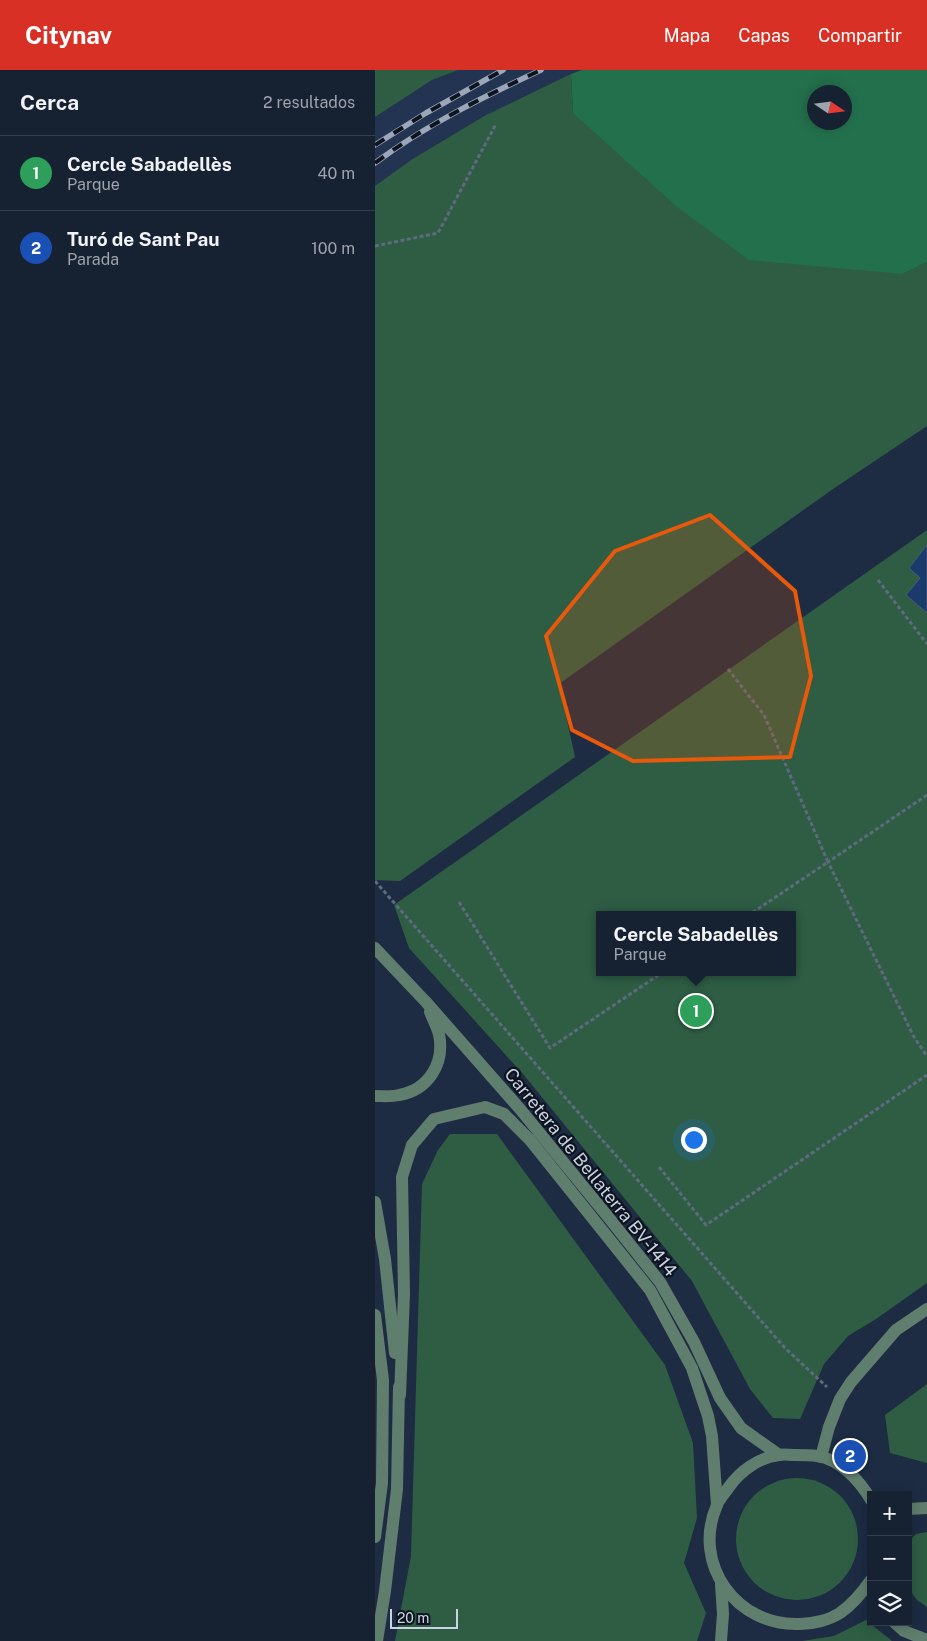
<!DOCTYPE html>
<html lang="es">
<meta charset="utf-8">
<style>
body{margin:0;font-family:"Public Sans",sans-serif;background:#232e3e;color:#f1f3f6}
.controls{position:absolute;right:15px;bottom:15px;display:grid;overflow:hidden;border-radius:0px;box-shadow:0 2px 12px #0003}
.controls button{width:45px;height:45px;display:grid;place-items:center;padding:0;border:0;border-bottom:1px solid #353e4d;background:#162132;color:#f1f3f6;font:25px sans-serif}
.compass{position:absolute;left:432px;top:15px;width:45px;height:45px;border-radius:50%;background:#162132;box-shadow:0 2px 12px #0003;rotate:103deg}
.scale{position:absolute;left:15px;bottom:12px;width:68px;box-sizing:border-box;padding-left:5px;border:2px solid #c9d3e3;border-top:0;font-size:14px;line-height:18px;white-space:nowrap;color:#c9d3e3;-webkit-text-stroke:4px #0d141f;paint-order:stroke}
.you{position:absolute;left:318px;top:1069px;width:18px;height:18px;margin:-12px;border:4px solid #fff;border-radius:50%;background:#1a73e8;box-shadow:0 0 0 8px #1a73e833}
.badge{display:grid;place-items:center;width:32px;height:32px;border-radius:50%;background:#d93025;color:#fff;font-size:16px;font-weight:700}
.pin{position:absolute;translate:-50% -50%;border:2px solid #fff;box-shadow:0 1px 5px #0006}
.popup{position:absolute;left:221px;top:841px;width:200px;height:65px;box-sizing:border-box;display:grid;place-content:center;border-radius:0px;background:#162132;filter:drop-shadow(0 1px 4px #0005);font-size:16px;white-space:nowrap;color:#9ea3ac}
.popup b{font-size:19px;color:#f1f3f6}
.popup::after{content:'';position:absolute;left:50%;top:100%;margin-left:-10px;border:10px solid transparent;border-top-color:#162132}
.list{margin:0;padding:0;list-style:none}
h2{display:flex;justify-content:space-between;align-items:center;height:65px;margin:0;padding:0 20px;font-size:21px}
h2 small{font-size:16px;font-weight:400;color:#9ea3ac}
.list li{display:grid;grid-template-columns:32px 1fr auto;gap:15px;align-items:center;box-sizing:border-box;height:75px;padding:0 20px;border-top:1px solid #353e4d}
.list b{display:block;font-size:19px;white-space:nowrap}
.list p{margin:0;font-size:16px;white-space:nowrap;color:#9ea3ac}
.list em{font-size:16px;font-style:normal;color:#9ea3ac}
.icon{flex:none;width:28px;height:28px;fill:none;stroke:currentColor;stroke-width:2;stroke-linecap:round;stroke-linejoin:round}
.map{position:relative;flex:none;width:552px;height:1571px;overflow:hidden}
header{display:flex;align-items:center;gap:30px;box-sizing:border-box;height:70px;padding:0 25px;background:#d93025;color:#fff}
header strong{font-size:24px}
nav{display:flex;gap:28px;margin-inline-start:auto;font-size:18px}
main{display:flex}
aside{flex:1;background:#162132}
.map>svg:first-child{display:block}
</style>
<header>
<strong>Citynav</strong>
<nav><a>Mapa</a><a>Capas</a><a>Compartir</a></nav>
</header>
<main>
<aside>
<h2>Cerca<small>2 resultados</small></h2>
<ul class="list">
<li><span class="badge" style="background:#2e9e5b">1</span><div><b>Cercle Sabadellès</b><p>Parque</p></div><em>40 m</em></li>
<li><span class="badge" style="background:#1a4fb4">2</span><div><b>Turó de Sant Pau</b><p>Parada</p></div><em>100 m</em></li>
</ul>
</aside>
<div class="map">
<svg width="552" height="1571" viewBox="0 0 552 1571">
<rect width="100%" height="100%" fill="#1d2c43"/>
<path fill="#223452" d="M83,0H207L111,45L36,90L0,116V47L57,10Z"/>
<g fill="#2e5d44" fill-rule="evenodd">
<path d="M0,0H83L57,10L0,47Z"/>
<path d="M196,4L198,43L528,204L552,192V356L458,419L184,614L200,687L25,811L0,810V116L36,90L111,45Z"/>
<path d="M552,460V1213L501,1249L473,1266L449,1294L425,1349L398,1348L375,1319L317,1211L148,1004L34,878L19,835ZM225,845H417V902H225Z"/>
<path d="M75,1064H122L290,1295L318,1373L322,1448L309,1493L331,1543L322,1571H20L36,1486L47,1114L63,1080Z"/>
<path d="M552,1314V1393L515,1383L510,1345Z"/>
<circle cx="422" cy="1469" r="61"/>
<path d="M552,1462V1537L542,1530L533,1518V1472L541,1464Z"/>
<path d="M491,1550L517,1571H427L459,1566Z"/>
</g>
<path fill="#23704c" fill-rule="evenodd" d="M207,0H552V192L528,204L374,190L302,137L198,43L196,4ZM440,22H470V52H440Z"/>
<path fill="#1b3a6c" stroke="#4a5b76" d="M552,475V543L531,525L545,508L534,498Z"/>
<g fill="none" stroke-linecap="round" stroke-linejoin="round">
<g stroke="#5e6b7f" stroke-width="3" stroke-dasharray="4 2.5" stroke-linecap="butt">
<path d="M0,176L63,163L121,54"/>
<path d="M503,510L552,574"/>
<path d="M353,599L389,645L453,792L374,845"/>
<path d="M552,725L453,792L539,967L552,986"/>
<path d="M0,811L410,1278L452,1317"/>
<path d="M84,832L175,978L288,902"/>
<path d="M284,1097L331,1155L552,1005"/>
</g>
<g stroke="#607e6d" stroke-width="12">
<path d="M0,878L51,932L145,1039L234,1148L285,1212L319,1272L345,1328L366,1358L404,1385"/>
<path d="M0,1026C8,1026 16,1027 24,1025C53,1020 70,994 64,964C62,957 58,949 55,942"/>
<path d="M0,1132L10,1189L20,1283"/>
<path d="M0,1245L8,1310L7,1413L0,1467"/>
<path d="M25,1325L29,1224L27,1107L37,1075L59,1049L110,1037L129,1044L155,1070L275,1220L317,1298L333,1346L337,1366L342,1435"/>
<path d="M446,1387L454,1357L465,1329L476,1312L521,1260L552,1239"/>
<path d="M496,1430C485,1411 465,1389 442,1386C435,1385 427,1385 419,1385C414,1385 409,1384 404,1385C385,1387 365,1401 354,1417C350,1423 344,1429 342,1435C316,1494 362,1557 425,1554C438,1554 454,1550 465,1543C478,1534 487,1523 496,1510"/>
<path d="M533,1439L552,1438"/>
<path d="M519,1552L529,1561L552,1570"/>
<path d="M2,1571L10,1521L22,1419L24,1317"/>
<path d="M346,1571L348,1544L346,1514"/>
</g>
<defs>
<g id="rail">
<path d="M0,75L51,43L128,0"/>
<path d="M0,93C51,55 108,27 166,0"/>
</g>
</defs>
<use href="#rail" stroke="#9ba6b8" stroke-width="5.5"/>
<use href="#rail" stroke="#0d141f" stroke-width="4" stroke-dasharray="11" stroke-linecap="butt"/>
</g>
<path fill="#e8590c" fill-opacity="0.2" stroke="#e8590c" stroke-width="4" stroke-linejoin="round" d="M335,445L420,521L436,606L415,687L258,691L197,660L171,566L240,481Z"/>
<g text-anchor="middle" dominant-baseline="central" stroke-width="4.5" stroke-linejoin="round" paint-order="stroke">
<g font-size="18" fill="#c9d3e3" stroke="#0d141f">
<text transform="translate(216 1102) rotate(51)">Carretera de Bellaterra BV-1414</text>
</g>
</g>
</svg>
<div class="controls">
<button>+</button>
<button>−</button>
<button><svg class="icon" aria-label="layers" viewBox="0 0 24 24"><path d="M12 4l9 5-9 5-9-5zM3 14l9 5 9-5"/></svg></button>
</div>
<svg class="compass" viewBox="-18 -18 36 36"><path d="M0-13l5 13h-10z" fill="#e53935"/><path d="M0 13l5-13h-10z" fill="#9ea3ac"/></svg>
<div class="scale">20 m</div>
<div class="you"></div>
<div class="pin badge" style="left:321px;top:941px;background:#2e9e5b">1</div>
<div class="popup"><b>Cercle Sabadellès</b>Parque</div>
<div class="pin badge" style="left:475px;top:1386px;background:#1a4fb4">2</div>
</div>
</main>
